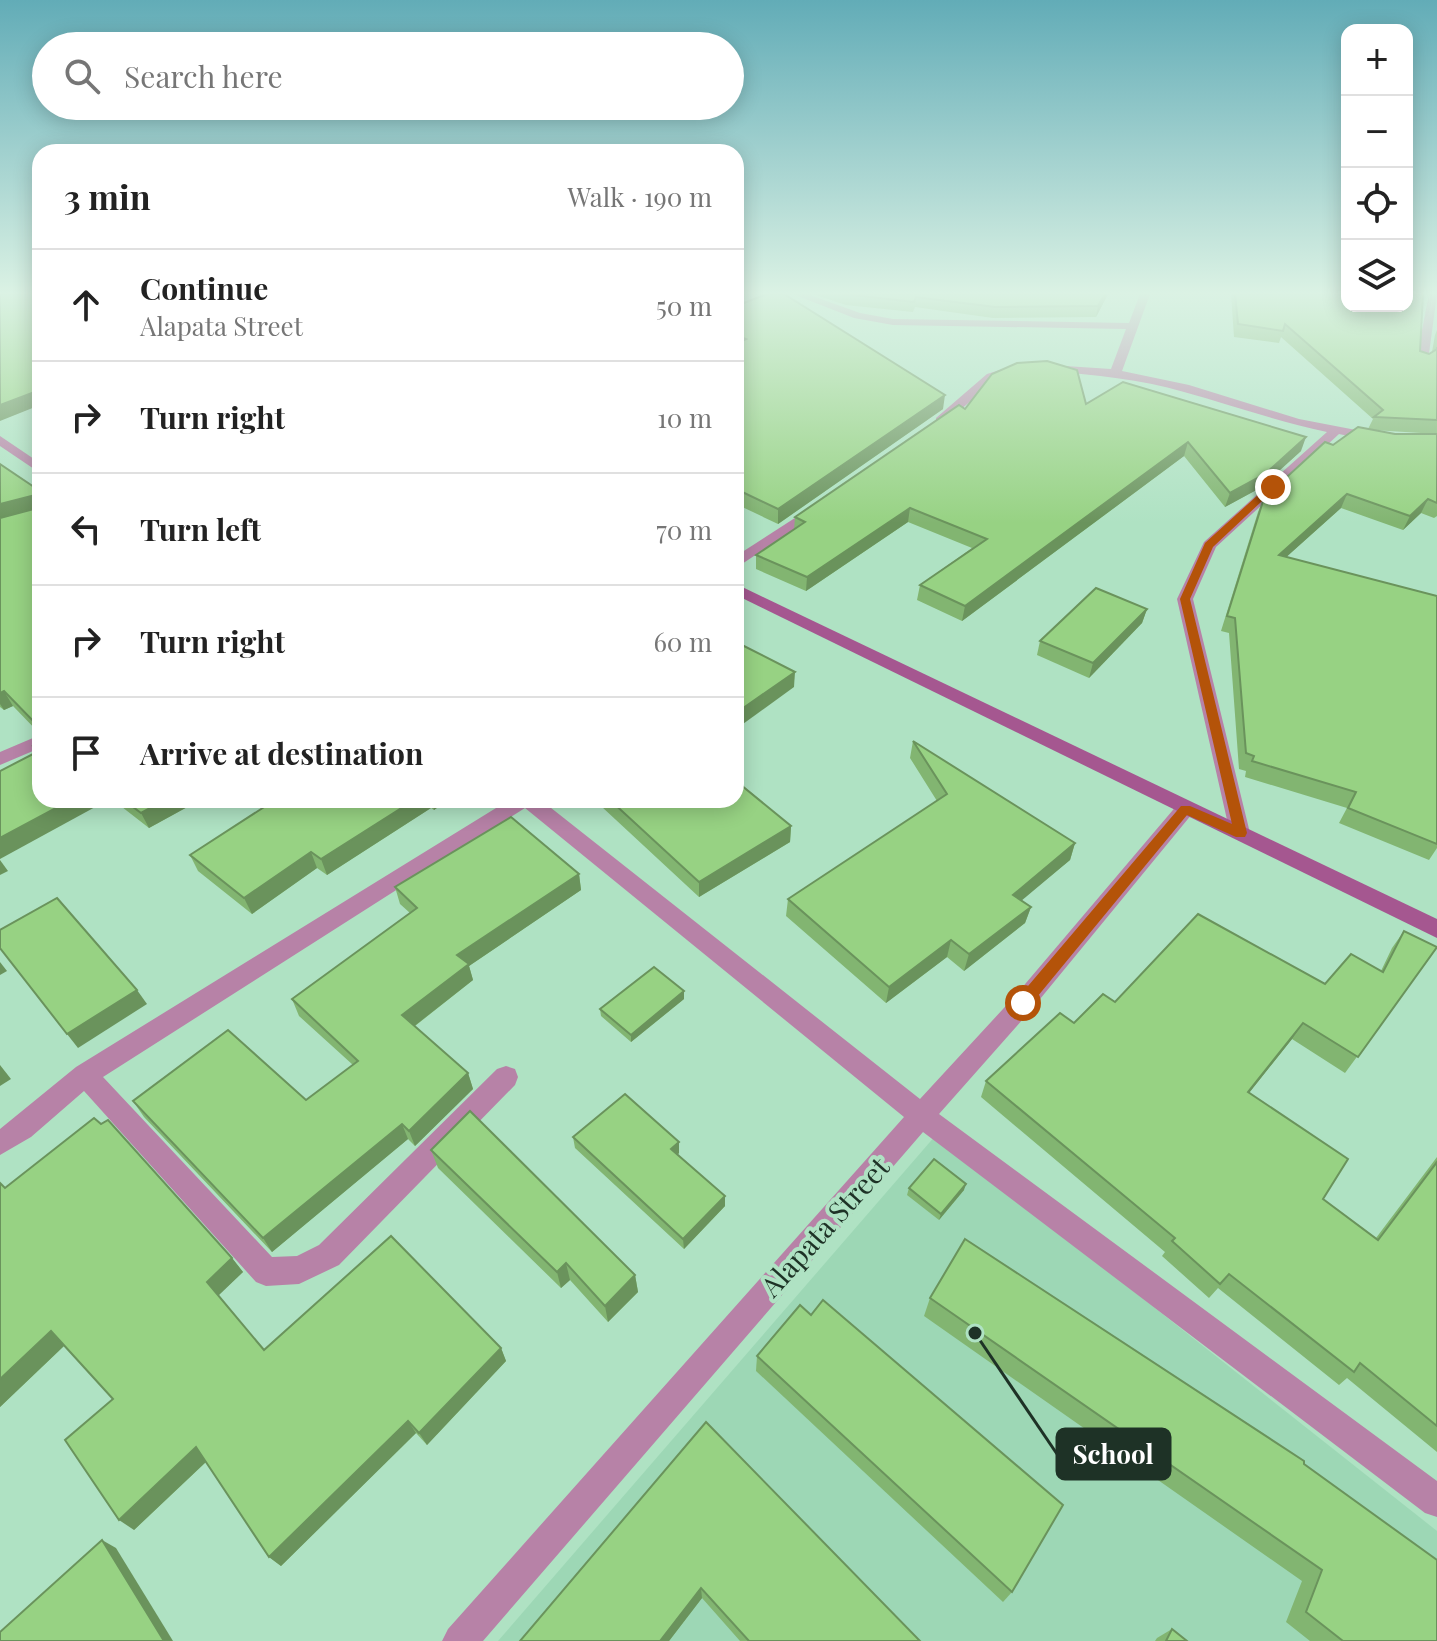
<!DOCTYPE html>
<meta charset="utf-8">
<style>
body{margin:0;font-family:"Playfair Display",serif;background:#f6f6f6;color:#222}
.controls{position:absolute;right:24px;top:24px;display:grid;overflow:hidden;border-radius:16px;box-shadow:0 4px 20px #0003}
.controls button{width:72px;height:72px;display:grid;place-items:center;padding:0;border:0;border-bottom:2px solid #e0e0e0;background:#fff;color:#222;font:40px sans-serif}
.stop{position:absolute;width:24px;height:24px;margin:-18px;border:6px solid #b45309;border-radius:50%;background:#fff}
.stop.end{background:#b45309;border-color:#fff;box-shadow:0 2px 8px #0008}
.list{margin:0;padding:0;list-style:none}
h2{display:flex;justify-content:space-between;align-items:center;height:104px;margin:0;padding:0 32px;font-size:34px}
h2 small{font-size:26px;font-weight:400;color:#767676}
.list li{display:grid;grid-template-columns:52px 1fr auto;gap:24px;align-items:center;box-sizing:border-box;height:112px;padding:0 32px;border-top:2px solid #e0e0e0}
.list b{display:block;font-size:30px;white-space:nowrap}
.list p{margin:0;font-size:26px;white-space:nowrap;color:#767676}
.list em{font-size:26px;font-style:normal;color:#767676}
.icon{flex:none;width:44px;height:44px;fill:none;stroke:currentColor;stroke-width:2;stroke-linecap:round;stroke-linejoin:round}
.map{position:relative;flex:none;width:1437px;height:1641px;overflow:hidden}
.search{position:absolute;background:#fff;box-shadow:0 4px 20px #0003;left:32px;top:32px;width:712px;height:88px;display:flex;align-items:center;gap:20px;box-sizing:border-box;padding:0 28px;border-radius:44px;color:#767676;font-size:30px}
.panel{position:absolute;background:#fff;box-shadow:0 4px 20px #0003;left:32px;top:144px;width:712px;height:664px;border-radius:24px}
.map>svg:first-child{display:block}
</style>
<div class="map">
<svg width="1437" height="1641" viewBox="0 0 1437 1641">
<rect width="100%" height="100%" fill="#afe2c3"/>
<path fill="#9dd7b5" d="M936,1135L1437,1531V1641H498Z"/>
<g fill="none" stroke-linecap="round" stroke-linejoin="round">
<g fill="#b782a7" fill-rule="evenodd">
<path d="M793,294H807L860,313L893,319L1129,323L1140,294H1150L1122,371L1189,385L1299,419L1382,435L1383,438L1377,442L1339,434L1216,547L1193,599L1250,833L1247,838H1233L1230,833L1177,599L1204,542L1327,432C1278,422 1232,405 1184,392C1140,379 1095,375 1050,371L1044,368L1050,365L1111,369L1126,329L893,325L854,318Z"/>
<path d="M1429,294H1437L1428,361L1422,364L1416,361Z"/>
<path d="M1006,368L1016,370L995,380L944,424H936V418L987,374Z"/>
<path d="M0,436L40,463V473L0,446Z"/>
<path d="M815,505L822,509L820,512L736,568V556Z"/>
<path d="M40,735V748L0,765V752Z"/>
<path d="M509,800H541L920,1099L1015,996L1178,804H1192L1195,809L1192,814L1031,1010L939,1114L1437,1481V1517L1425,1513L923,1132L483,1641H442L448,1629L904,1117L525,808L103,1077L272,1257L297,1256L319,1245L497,1069L506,1066L515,1069L518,1077L515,1085L339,1265L299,1284L266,1286L256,1282L84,1091L31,1137L0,1155V1129L76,1067Z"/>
</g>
<path fill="#a55790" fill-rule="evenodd" d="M736,584L1437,919V938L736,595Z"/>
</g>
<g fill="#82b571">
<path d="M813,294H1108L1096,317L993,318L915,307L913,312L846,305Z"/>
<path d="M1231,294H1347L1420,351L1429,354L1432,352L1435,335L1437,330V434L1373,430L1395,434H1437V516L1434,518L1421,513L1403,530L1341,508L1286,557L1437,596V848L1429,860L1339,823L1347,808L1245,777L1246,771L1239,769L1229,633L1221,631L1258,512L1264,498L1333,445L1368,429L1373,419L1281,337L1279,343L1234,337Z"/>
<path d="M736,306L943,409L778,524L736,504Z"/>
<path d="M1086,404L1301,451L1260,488L1225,507L1184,456L962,621L917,600L920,585L972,548L908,522L806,591L756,569V555L794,530L795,517L965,409Z"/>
<path d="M0,464L40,491V734L13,706L4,710L0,707Z"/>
<path d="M1147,609L1142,623L1089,678L1037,655L1040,641Z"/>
<path d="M913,741L1075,843L1070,860L1021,900L1031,907L1025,923L964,971L947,957L886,1003L786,916L788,899L937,801L910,758Z"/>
<path d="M741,784L791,826L790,842L699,897L602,807V800H736Z"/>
<path d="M113,800H200L149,828Z"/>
<path d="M275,800H448L434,810L431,808L327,875L317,868L252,914L198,871L190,855Z"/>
<path d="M579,874L581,890L469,966L473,980L415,1026L468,1073L473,1089L415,1146L408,1139L272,1252L144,1117L133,1101L306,1100L353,1065L299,1016L292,999L410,913L400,904L395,887Z"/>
<path d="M1404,931L1437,948L1345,1073L1292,1039L1249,1093L1323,1199L1376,1238L1437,1157V1452L1347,1378L1339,1385L1218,1288L1209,1298L1162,1256L1165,1252L981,1097L986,1081L1074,1023L1115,1002L1325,984L1381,971L1392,948Z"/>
<path d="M684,999L631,1042L601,1016L600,1009Z"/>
<path d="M573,1137L679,1142V1153L677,1155L725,1196V1206L684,1249L575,1148Z"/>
<path d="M431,1150L635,1275L638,1292L608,1322L570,1280L561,1288L438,1168Z"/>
<path d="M0,1183L5,1188L232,1258L243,1272L218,1295L264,1350L501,1348L506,1361L427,1445L416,1433L281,1566L269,1557L206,1462L134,1530L113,1399L64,1346L0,1407Z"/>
<path d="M909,1188L964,1190L939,1220L907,1195Z"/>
<path d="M930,1298L1304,1464L1437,1641H1310L1286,1622L1302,1581L924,1316Z"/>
<path d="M757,1356L1012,1592L1003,1602L756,1371Z"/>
<path d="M706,1422L920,1641H740L702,1598L669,1641H520Z"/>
<path d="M1172,1629L1187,1641H1155L1157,1638Z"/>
</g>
<g fill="#6a935c">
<path d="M1105,294H1108L1096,317L1098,306Z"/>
<path d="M40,390V405L0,421V405Z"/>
<path d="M945,395L943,409L778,524V509Z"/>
<path d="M1306,437L1301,451L1260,488L1225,507L1230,493Z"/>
<path d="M1188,442L1184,456L962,621L965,606Z"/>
<path d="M1347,494L1341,508L1273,569L1279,555Z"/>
<path d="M35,495L40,509L0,520V504Z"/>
<path d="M1428,499L1421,513L1403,530L1410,516Z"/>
<path d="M910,508L908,522L806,591L807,577Z"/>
<path d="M1147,609L1142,623L1089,678L1093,663Z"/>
<path d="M795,672L794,687L736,729V713Z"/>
<path d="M4,691L13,706L4,710L0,704V693Z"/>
<path d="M741,774L740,790L736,792V777Z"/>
<path d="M71,800H108L0,859V838Z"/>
<path d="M165,800H200L149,828L141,813Z"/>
<path d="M414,800H429L431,808L327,875L321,859Z"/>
<path d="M432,800H448L434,810Z"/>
<path d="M791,826L790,842L699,897V882Z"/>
<path d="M1075,843L1070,860L1008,912L1013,895Z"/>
<path d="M311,852L317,868L252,914L244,898Z"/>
<path d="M0,860L8,871L0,875Z"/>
<path d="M579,874L581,890L469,966L473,980L408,1031L402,1015L457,955Z"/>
<path d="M1031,907L1025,923L964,971L969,954Z"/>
<path d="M951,940L947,957L886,1003L889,987Z"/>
<path d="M0,962L7,971L0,975Z"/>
<path d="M137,990L147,1004L78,1048L67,1034Z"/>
<path d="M684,991V999L631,1042V1035Z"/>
<path d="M1303,1023L1292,1039L1237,1108L1248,1092Z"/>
<path d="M0,1065L11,1079L0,1086Z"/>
<path d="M468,1073L473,1089L415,1146L409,1131Z"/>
<path d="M402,1124L408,1139L272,1252L263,1238Z"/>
<path d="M679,1142V1153L672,1160L671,1149Z"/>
<path d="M966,1184L964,1190L939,1220L941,1214Z"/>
<path d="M725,1196V1206L684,1249L683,1239Z"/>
<path d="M232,1258L243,1272L218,1296L207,1282Z"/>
<path d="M566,1263L570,1280L561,1288L557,1272Z"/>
<path d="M635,1275L638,1292L608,1322L605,1306Z"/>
<path d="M51,1331L66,1344L0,1407V1379Z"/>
<path d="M501,1348L506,1361L427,1445L419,1433Z"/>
<path d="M408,1421L416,1433L281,1566L269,1557Z"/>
<path d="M196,1447L209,1459L134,1530L119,1520Z"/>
<path d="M102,1540L116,1548L173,1641H164Z"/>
<path d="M701,1588L702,1598L669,1641H660Z"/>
</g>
<g fill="#97d283" stroke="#6a935c" stroke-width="2">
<path d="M0,294H40V390L0,405Z"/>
<path d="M767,294H784L945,395L778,509L736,489V344L746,339L736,335V306Z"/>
<path d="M844,294H1105L1098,306L995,307L916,297L914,302Z"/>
<path d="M1235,294H1347V306H1407V294H1423L1420,351L1429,354L1437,349V347V420L1374,417L1383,410L1285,324L1283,331L1238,324Z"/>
<path d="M1047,361L1077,370L1086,404L1123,382L1306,437L1265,474L1230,493L1188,442L965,606L920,585L987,539L910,508L807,577L756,555L805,522L795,517L959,405L965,409L992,374L1017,363Z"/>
<path d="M1358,427L1395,434H1437V503L1428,499L1410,516L1347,494L1279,555L1437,596V844L1348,808L1356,792L1252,761L1254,756L1246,753L1235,618L1227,616L1264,498L1325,442L1333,445Z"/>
<path d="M0,464L40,491V728L4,691L0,693V518L34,509L35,495L0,504Z"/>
<path d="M1096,588L1147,609L1093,663L1040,641Z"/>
<path d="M736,642L795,672L736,713Z"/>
<path d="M913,741L1075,843L1013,895L1031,907L969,954L951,940L889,987L788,899L947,794Z"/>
<path d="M40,743V800H71L0,838V771L39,751L33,746Z"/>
<path d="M736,781L791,826L699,882L610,800H736Z"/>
<path d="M124,800H165L141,813Z"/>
<path d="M275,800H414L321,859L311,852L244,898L190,855Z"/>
<path d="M511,817L579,874L457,955L469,964L402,1015L468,1073L409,1131L402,1124L263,1238L133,1101L228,1030L306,1100L358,1061L292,999L417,908L395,887Z"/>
<path d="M57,898L137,990L67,1034L0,948V930Z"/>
<path d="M1198,914L1325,984L1351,954L1383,972L1404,931L1437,947L1358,1057L1303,1023L1248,1092L1348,1159L1323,1199L1378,1240L1437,1162V1426L1360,1363L1354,1372L1229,1274L1220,1284L1172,1241L1175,1238L986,1081L1060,1013L1074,1023L1103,994L1115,1002Z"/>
<path d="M654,967L684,991L631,1035L600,1009Z"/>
<path d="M625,1094L679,1142L671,1149L725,1196L683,1239L573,1137Z"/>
<path d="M470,1111L635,1275L605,1306L566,1263L557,1272L431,1150Z"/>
<path d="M94,1118L101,1124L108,1120L232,1258L207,1282L264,1350L391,1236L501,1348L419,1433L408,1421L269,1557L196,1447L119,1520L65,1440L113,1399L51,1331L0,1379V1183L5,1188Z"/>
<path d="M934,1159L966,1184L941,1214L909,1188Z"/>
<path d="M965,1239L1304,1461V1464L1437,1560V1641H1343L1306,1612L1322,1570L930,1298Z"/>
<path d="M823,1300L1063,1505L1012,1592L757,1356L800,1305L811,1315Z"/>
<path d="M706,1422L920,1641H749L701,1588L660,1641H520Z"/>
<path d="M102,1540L164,1641H0V1632Z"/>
<path d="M1172,1629L1187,1641H1166Z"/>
</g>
<linearGradient id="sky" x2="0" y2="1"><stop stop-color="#62acb7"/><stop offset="0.56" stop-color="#dbf2e4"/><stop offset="1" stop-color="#dbf2e4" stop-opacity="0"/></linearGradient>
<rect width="1437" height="523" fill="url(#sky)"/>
<path fill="#b45309" d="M1269,485L1277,487L1213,547L1190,599L1247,833L1245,837H1236L1187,815L1028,1008H1017V999L1181,806H1190L1232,824L1180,599L1205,543Z"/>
<g text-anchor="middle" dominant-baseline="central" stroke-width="8" stroke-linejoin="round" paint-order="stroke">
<g font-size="28" fill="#1e3226" stroke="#afe2c3">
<text transform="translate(824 1226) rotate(-48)">Alapata Street</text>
</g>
</g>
<path fill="none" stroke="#1e3226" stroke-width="3" d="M975 1333L1057 1454"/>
<circle fill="#1e3226" stroke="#afe2c3" stroke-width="3" cx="975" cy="1333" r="8"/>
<rect fill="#1e3226" stroke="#1e3226" stroke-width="3" x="1057" y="1429" width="113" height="50" rx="8"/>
<g font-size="26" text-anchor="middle" font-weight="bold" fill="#fff">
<text x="1113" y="1464">School</text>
</g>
</svg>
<div class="controls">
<button>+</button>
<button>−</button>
<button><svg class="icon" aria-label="locate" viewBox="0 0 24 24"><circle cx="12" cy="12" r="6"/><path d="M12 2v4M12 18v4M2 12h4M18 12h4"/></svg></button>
<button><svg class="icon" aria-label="layers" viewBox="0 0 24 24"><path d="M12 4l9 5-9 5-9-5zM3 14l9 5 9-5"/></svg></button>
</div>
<div class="stop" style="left:1023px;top:1003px"></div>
<div class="stop end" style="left:1273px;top:487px"></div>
<div class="search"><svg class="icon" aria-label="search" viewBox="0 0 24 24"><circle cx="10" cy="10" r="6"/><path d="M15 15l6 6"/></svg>Search here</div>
<section class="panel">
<h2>3 min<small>Walk · 190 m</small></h2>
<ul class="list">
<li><svg class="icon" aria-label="ahead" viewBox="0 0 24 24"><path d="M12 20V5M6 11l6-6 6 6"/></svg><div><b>Continue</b><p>Alapata Street</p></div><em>50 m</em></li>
<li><svg class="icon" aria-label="right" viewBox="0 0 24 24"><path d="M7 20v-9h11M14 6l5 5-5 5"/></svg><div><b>Turn right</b></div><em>10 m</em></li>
<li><svg class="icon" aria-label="left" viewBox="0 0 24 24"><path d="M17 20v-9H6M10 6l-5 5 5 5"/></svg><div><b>Turn left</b></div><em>70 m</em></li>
<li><svg class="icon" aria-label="right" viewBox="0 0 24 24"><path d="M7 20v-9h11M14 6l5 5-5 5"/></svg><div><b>Turn right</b></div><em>60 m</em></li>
<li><svg class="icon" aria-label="arrive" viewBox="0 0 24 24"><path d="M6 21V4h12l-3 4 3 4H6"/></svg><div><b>Arrive at destination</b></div></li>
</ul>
</section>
</div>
